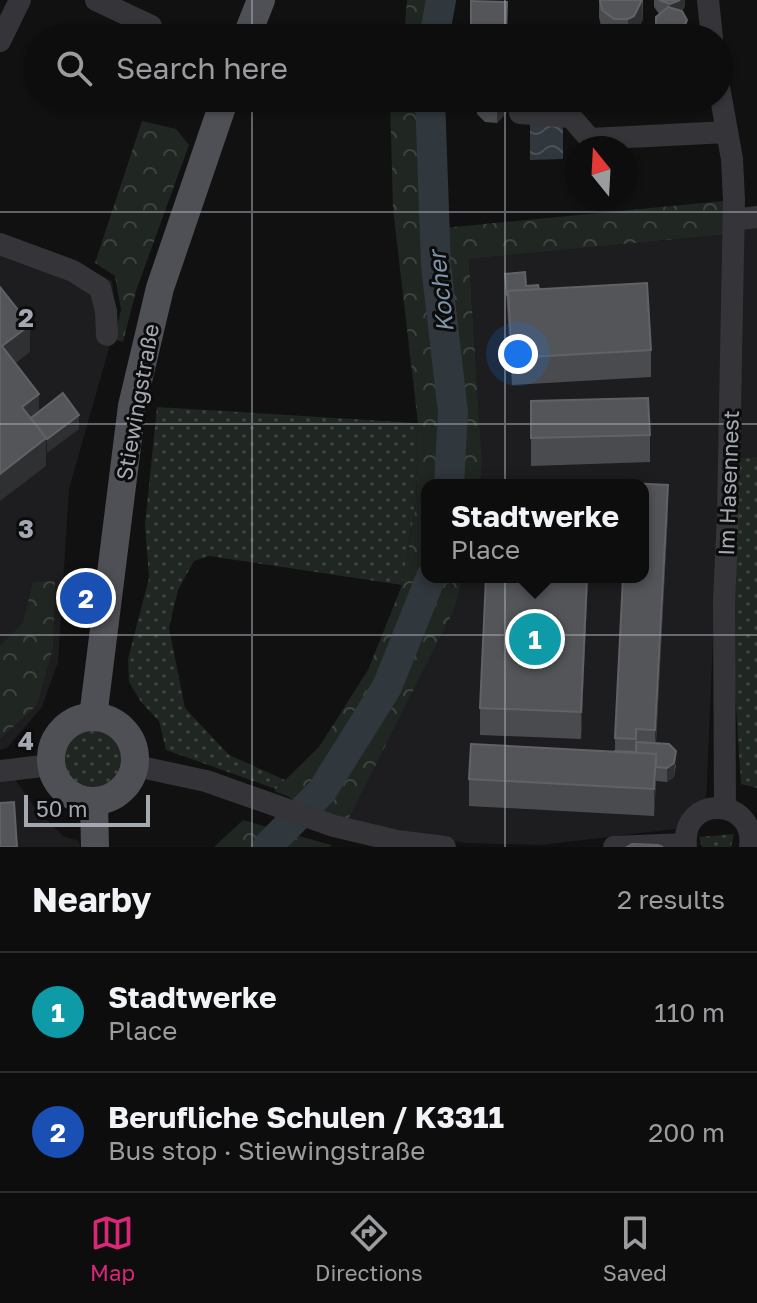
<!DOCTYPE html>
<meta charset="utf-8">
<style>
body{margin:0;font-family:"Golos Text",sans-serif;background:#161617;color:#f1f3f6}
.compass{position:absolute;left:565px;top:136px;width:72px;height:72px;border-radius:50%;background:#0d0d0e;box-shadow:0 2px 6px #0004;rotate:342deg}
.scale{position:absolute;left:24px;bottom:20px;width:126px;box-sizing:border-box;padding-left:8px;border:4px solid #a4a8b1;border-top:0;font-size:22px;line-height:28px;white-space:nowrap;color:#a4a8b1;-webkit-text-stroke:6px #0c0c0d;paint-order:stroke}
.you{position:absolute;left:518px;top:354px;width:28px;height:28px;margin:-20px;border:6px solid #fff;border-radius:50%;background:#1a73e8;box-shadow:0 0 0 12px #1a73e833}
.badge{display:grid;place-items:center;width:52px;height:52px;border-radius:50%;background:#db2777;color:#fff;font-size:26px;font-weight:700}
.pin{position:absolute;translate:-50% -50%;border:4px solid #fff;box-shadow:0 2px 8px #0006}
.popup{position:absolute;left:421px;top:479px;width:228px;height:104px;box-sizing:border-box;display:grid;place-content:center;border-radius:16px;background:#0d0d0e;filter:drop-shadow(0 2px 6px #0005);font-size:26px;white-space:nowrap;color:#9a9c9e}
.popup b{font-size:30px;color:#f1f3f6}
.popup::after{content:'';position:absolute;left:50%;top:100%;margin-left:-16px;border:16px solid transparent;border-top-color:#0d0d0e}
.list{margin:0;padding:0;list-style:none}
h2{display:flex;justify-content:space-between;align-items:center;height:104px;margin:0;padding:0 32px;font-size:34px}
h2 small{font-size:26px;font-weight:400;color:#9a9c9e}
.list li{display:grid;grid-template-columns:52px 1fr auto;gap:24px;align-items:center;box-sizing:border-box;height:120px;padding:0 32px;border-top:2px solid #2d2d2e}
.list b{display:block;font-size:30px;white-space:nowrap}
.list p{margin:0;font-size:26px;white-space:nowrap;color:#9a9c9e}
.list em{font-size:26px;font-style:normal;color:#9a9c9e}
.icon{flex:none;width:44px;height:44px;fill:none;stroke:currentColor;stroke-width:2;stroke-linecap:round;stroke-linejoin:round}
.map{position:relative;flex:none;width:757px;height:847px;overflow:hidden}
.search{position:absolute;background:#0d0d0e;box-shadow:0 2px 6px #0004;left:24px;right:24px;top:24px;height:88px;display:flex;align-items:center;gap:20px;box-sizing:border-box;padding:0 28px;border-radius:44px;color:#9a9c9e;font-size:30px}
.sheet{height:344px;background:#0d0d0e}
nav{display:flex;justify-content:space-around;align-items:center;box-sizing:border-box;height:112px;border-top:2px solid #2d2d2e;background:#0d0d0e;font-size:22px;color:#9a9c9e}
nav a{display:grid;justify-items:center;gap:4px}
nav .on{color:#db2777}
.map>svg:first-child{display:block}
</style>
<div class="map">
<svg width="757" height="847" viewBox="0 0 757 847">
<defs>
<pattern id="grass-dots" width="8" height="8" patternUnits="userSpaceOnUse" patternTransform="scale(2)"><rect width="8" height="8" fill="#202621"/><path d="M2 2h.1M6 6h.1" fill="none" stroke="#3d433f" stroke-width="1.8" stroke-linecap="round"/></pattern>
<pattern id="forest-crowns" width="20" height="18" patternUnits="userSpaceOnUse" patternTransform="scale(2)"><rect width="20" height="18" fill="#202621"/><path d="M2 6a3 3 0 1 1 6 0M12 15a3 3 0 1 1 6 0" fill="none" stroke="#3d433f"/></pattern>
<pattern id="water-waves" width="16" height="10" patternUnits="userSpaceOnUse" patternTransform="scale(2)"><rect width="16" height="10" fill="#30373d"/><path d="M0 5q4-4 8 0t8 0" fill="none" stroke="#4b5157"/></pattern>
</defs>
<rect width="100%" height="100%" fill="#111112"/>
<g fill="#1d1d1f">
<path d="M757,225V457L739,458L744,226Z"/>
<path d="M730,234L706,805L688,812L676,829L541,845L467,843L401,833L348,820L454,610L463,577H643V485H480L482,463L469,259Z"/>
<path d="M0,237L66,259L112,281L115,310L109,348L69,489L58,662L42,707L7,748L0,750Z"/>
<path d="M14,778L35,808L63,836L79,841L80,847H0V780Z"/>
</g>
<g fill="url(#grass-dots)">
<path d="M157,407L418,423L416,504L402,585L209,556L194,561L178,590L169,628L185,708L229,755L285,780L276,789L166,750L159,721L141,702L129,682L128,659L149,578L145,525Z"/>
<path d="M757,457V788L741,784L731,632L739,458Z"/>
<circle cx="93" cy="757" r="32"/>
<path d="M734,834L731,847H702L699,837Z"/>
</g>
<g fill="url(#forest-crowns)">
<path d="M407,0H450L443,38H404Z"/>
<path d="M390,98H439L443,228L734,200L730,234L469,259L482,463L480,485H427V577H463L454,610L348,820L274,791L319,747L368,670L402,585L416,505L418,423L393,209Z"/>
<path d="M142,121L176,129L189,145L136,291L123,342L114,339L121,310L115,276L95,263Z"/>
<path d="M55,581L53,647L37,705L0,739V646L23,623L33,582Z"/>
<path d="M243,820L331,845L330,847H214Z"/>
</g>
<path fill="url(#water-waves)" d="M563,124V159L530,160V125Z"/>
<g fill="none" stroke-linecap="round" stroke-linejoin="round">
<g stroke="#30373d" stroke-width="30">
<path d="M434,38L441,0"/>
<path d="M430,98L436,266L453,412L449,485"/>
<path d="M267,847L322,791L387,687L431,577"/>
</g>
<g stroke="#353539" stroke-width="22">
<path d="M96,0L151,26"/>
<path d="M708,0L712,38"/>
<path d="M0,41L20,0"/>
<path d="M719,87L732,159L734,200L728,515L724,602L725,808"/>
<path d="M523,98L520,113L571,117L590,139L727,132"/>
<path d="M734,220L757,217"/>
<path d="M0,244L73,271L100,288L106,311L107,335"/>
<path d="M136,766L206,781L334,826L397,841L445,847"/>
<path d="M0,771L51,765"/>
<path d="M614,847L685,844"/>
<path d="M686,847C680,793 757,797 750,847"/>
</g>
<g stroke="#4f5055" stroke-width="28">
<path d="M246,38L261,0"/>
<circle cx="93" cy="759" r="42"/>
<path d="M93,717L132,406L160,288L225,98"/>
<path d="M94,802L95,847"/>
</g>
</g>
<g fill="#4a4b4e">
<path d="M599,0H643V19L634,37L631,38H612L602,31L599,17Z"/>
<path d="M654,0H685V6L682,11L687,35L685,38H656V17L659,14L654,7Z"/>
<path d="M471,1L507,2L506,38H471Z"/>
<path d="M477,98H509V110L497,123L485,122L477,114Z"/>
<path d="M567,98H612V106L568,107Z"/>
<rect x="668" y="98" width="35" height="2"/>
<path d="M505,274L526,286L539,289L651,350V377L512,385Z"/>
<path d="M531,401L650,435V462L531,466Z"/>
<path d="M668,512L656,743L676,765L674,777L667,782L656,781L654,816L469,806V779L615,752V738Z"/>
<path d="M588,577L581,739L480,735V708Z"/>
</g>
<g fill="#2f3032">
<path d="M642,0L643,19L634,37L628,38V19Z"/>
<path d="M680,0H685V6L680,15L670,19V4Z"/>
<path d="M687,20V35L685,38H672Z"/>
<path d="M507,98H509V110L497,123V108Z"/>
<path d="M30,325V352L2,373V346Z"/>
<path d="M39,394V421L31,418L22,407Z"/>
<path d="M79,415V429L47,453V439Z"/>
<path d="M46,438V466L0,501V474Z"/>
<path d="M668,485V512L655,757V730Z"/>
<path d="M587,577H588L581,739V712Z"/>
<path d="M676,751L674,777L667,782V768Z"/>
<path d="M656,754V781L654,816V789Z"/>
</g>
<g fill="#535559" stroke="#606267" stroke-width="2">
<path d="M600,0H642L634,16L628,19H614L602,10Z"/>
<path d="M659,0H680L670,4Z"/>
<path d="M471,1L507,2L506,35L471,34Z"/>
<path d="M668,7L682,11L687,20L681,34L672,38L662,35L656,27V17Z"/>
<path d="M477,98H507L497,108H485L477,100Z"/>
<path d="M525,272L526,286L538,285L539,289L508,291L507,296L505,274Z"/>
<path d="M647,283L651,350L512,358L508,291Z"/>
<path d="M0,287L30,325L2,346L39,394L22,407L46,438L0,474Z"/>
<path d="M63,393L79,415L47,439L31,418Z"/>
<path d="M648,398L650,435L531,438V401Z"/>
<path d="M628,483L668,485L655,730L636,729V739L615,738L623,577H643V485H628Z"/>
<path d="M486,577H587L581,712L480,708Z"/>
<path d="M636,742L669,744L676,751L674,763L667,768L656,767V754L615,752V751L636,752Z"/>
<path d="M471,744L656,754L654,789L469,779Z"/>
<path d="M14,802L17,847H0V803Z"/>
<path d="M632,844L658,845L663,847H627Z"/>
</g>
<path fill="none" stroke="#a4a8b1" stroke-width="2" stroke-opacity="0.55" d="M252,0V38M505,0V38M252,98V847M505,98V847M0,212H757M0,424H757M0,635H757"/>
<g text-anchor="middle" dominant-baseline="central" stroke-width="6" stroke-linejoin="round" paint-order="stroke">
<g font-size="22" fill="#a4a8b1" stroke="#0c0c0d">
<text transform="translate(137 402) rotate(-80)">Stiewingstraße</text>
<text transform="translate(728 483) rotate(-88)">Im Hasennest</text>
</g>
<g font-size="24" font-style="italic" fill="#7f94a8" stroke="#0c0c0d">
<text transform="translate(440 292) rotate(-96)">Kocher</text>
</g>
</g>
<g font-size="26" text-anchor="middle" font-weight="bold" fill="#a4a8b1" stroke="#0c0c0d" stroke-width="6" stroke-linejoin="round" paint-order="stroke">
<text x="26" y="327">2</text>
<text x="26" y="538">3</text>
<text x="26" y="750">4</text>
</g>
</svg>
<svg class="compass" viewBox="-18 -18 36 36"><path d="M0-13l5 13h-10z" fill="#e53935"/><path d="M0 13l5-13h-10z" fill="#9a9c9e"/></svg>
<div class="scale">50 m</div>
<div class="you"></div>
<div class="pin badge" style="left:535px;top:639px;background:#0f9aa8">1</div>
<div class="popup"><b>Stadtwerke</b>Place</div>
<div class="pin badge" style="left:86px;top:598px;background:#1a4fb4">2</div>
<div class="search"><svg class="icon" aria-label="search" viewBox="0 0 24 24"><circle cx="10" cy="10" r="6"/><path d="M15 15l6 6"/></svg>Search here</div>
</div>
<section class="sheet">
<h2>Nearby<small>2 results</small></h2>
<ul class="list">
<li><span class="badge" style="background:#0f9aa8">1</span><div><b>Stadtwerke</b><p>Place</p></div><em>110 m</em></li>
<li><span class="badge" style="background:#1a4fb4">2</span><div><b>Berufliche Schulen / K3311</b><p>Bus stop · Stiewingstraße</p></div><em>200 m</em></li>
</ul>
</section>
<nav>
<a class="on"><svg class="icon" aria-label="map" viewBox="0 0 24 24"><path d="M3 6l6-2 6 2 6-2v14l-6 2-6-2-6 2zM9 4v14M15 6v14"/></svg>Map</a>
<a><svg class="icon" aria-label="directions" viewBox="0 0 24 24"><path d="M12 3l9 9-9 9-9-9zM9 14v-3h6M13 9l2 2-2 2"/></svg>Directions</a>
<a><svg class="icon" aria-label="saved" viewBox="0 0 24 24"><path d="M7 4h10v16l-5-4-5 4z"/></svg>Saved</a>
</nav>
